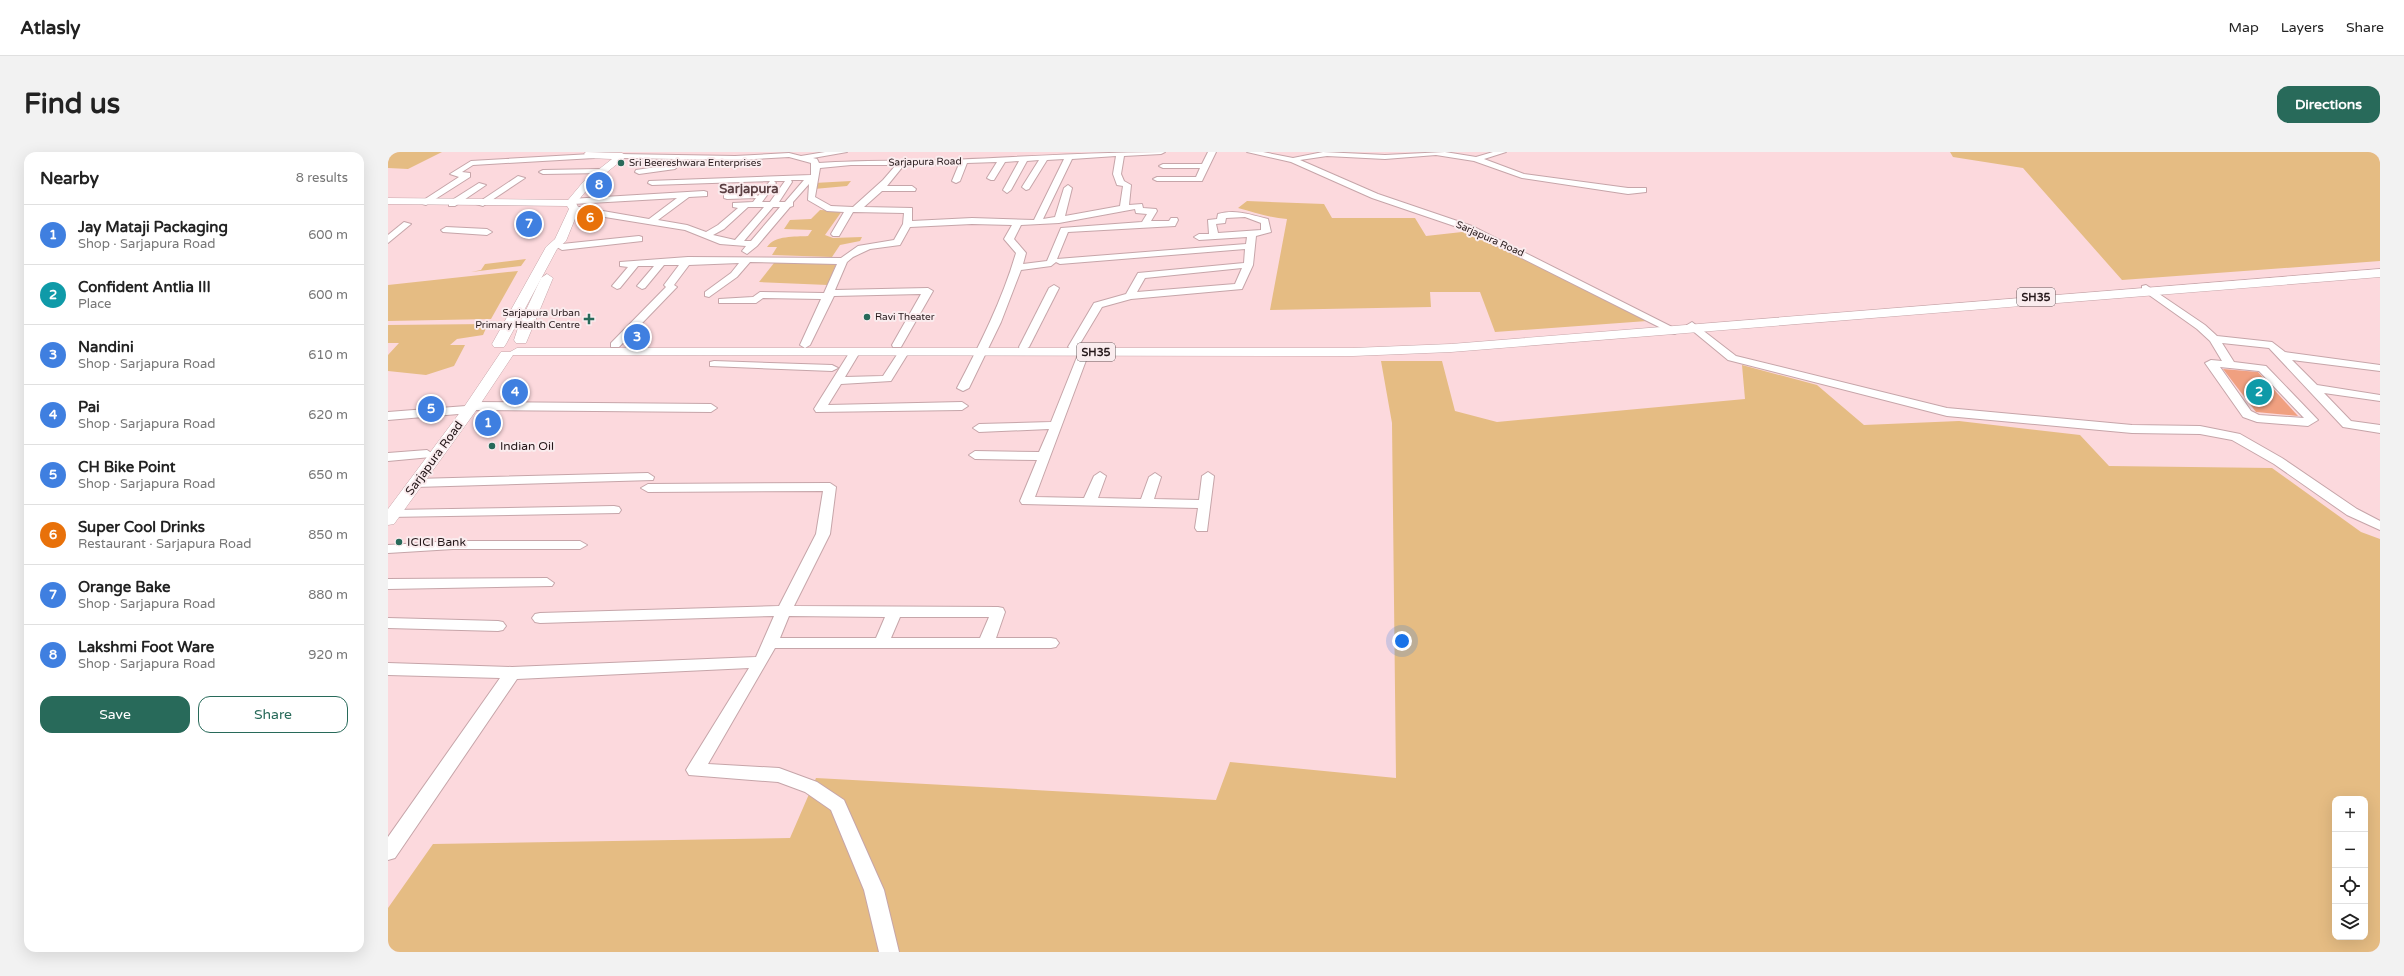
<!DOCTYPE html>
<meta charset="utf-8">
<style>
body{margin:0;font-family:"Varela Round",sans-serif;background:#f2f2f2;color:#222}
.controls{position:absolute;right:12px;bottom:12px;display:grid;overflow:hidden;border-radius:8px;box-shadow:0 4px 16px #0002}
.controls button{width:36px;height:36px;display:grid;place-items:center;padding:0;border:0;border-bottom:1px solid #e0e0e0;background:#fff;color:#222;font:20px sans-serif}
.you{position:absolute;left:1014px;top:489px;width:14px;height:14px;margin:-10px;border:3px solid #fff;border-radius:50%;background:#1a73e8;box-shadow:0 0 0 6px #1a73e833}
.badge{display:grid;place-items:center;width:26px;height:26px;border-radius:50%;background:#286a5a;color:#fff;font-size:13px;font-weight:700}
.pin{position:absolute;translate:-50% -50%;border:2px solid #fff;box-shadow:0 1px 4px #0006}
.list{margin:0;padding:0;list-style:none}
h2{display:flex;justify-content:space-between;align-items:center;height:52px;margin:0;padding:0 16px;font-size:17px}
h2 small{font-size:13px;font-weight:400;color:#767676}
.list li{display:grid;grid-template-columns:26px 1fr auto;gap:12px;align-items:center;box-sizing:border-box;height:60px;padding:0 16px;border-top:1px solid #e0e0e0}
.list b{display:block;font-size:15px;white-space:nowrap}
.list p{margin:0;font-size:13px;white-space:nowrap;color:#767676}
.list em{font-size:13px;font-style:normal;color:#767676}
.actions{display:flex;gap:8px;padding:12px 16px}
.actions a{flex:1;padding:9px 0;border:1px solid #286a5a;border-radius:12px;text-align:center;font-size:14px;color:#286a5a}
.actions .main{background:#286a5a;color:#fff}
.icon{flex:none;width:22px;height:22px;fill:none;stroke:currentColor;stroke-width:2;stroke-linecap:round;stroke-linejoin:round}
.map{position:relative;flex:none;width:1992px;height:800px;overflow:hidden;border-radius:12px}
header{display:flex;align-items:center;gap:24px;box-sizing:border-box;height:56px;padding:0 20px;background:#fff;border-bottom:1px solid #e0e0e0}
header strong{font-size:19px}
nav{display:flex;gap:22px;margin-inline-start:auto;font-size:14px}
.intro{display:flex;align-items:center;justify-content:space-between;box-sizing:border-box;height:96px;padding:0 24px}
h1{margin:0;font-size:28px}
.button{padding:10px 18px;border-radius:12px;background:#286a5a;color:#fff;font-size:14px;font-weight:700}
main{display:flex;gap:24px;padding:0 24px}
aside{flex:1;background:#fff;border-radius:12px;box-shadow:0 4px 16px #0002}
.map>svg:first-child{display:block}
</style>
<header>
<strong>Atlasly</strong>
<nav><a>Map</a><a>Layers</a><a>Share</a></nav>
</header>
<div class="intro"><h1>Find us</h1><a class="button">Directions</a></div>
<main>
<aside>
<h2>Nearby<small>8 results</small></h2>
<ul class="list">
<li><span class="badge" style="background:#3f7fe0">1</span><div><b>Jay Mataji Packaging</b><p>Shop · Sarjapura Road</p></div><em>600 m</em></li>
<li><span class="badge" style="background:#0f9aa8">2</span><div><b>Confident Antlia III</b><p>Place</p></div><em>600 m</em></li>
<li><span class="badge" style="background:#3f7fe0">3</span><div><b>Nandini</b><p>Shop · Sarjapura Road</p></div><em>610 m</em></li>
<li><span class="badge" style="background:#3f7fe0">4</span><div><b>Pai</b><p>Shop · Sarjapura Road</p></div><em>620 m</em></li>
<li><span class="badge" style="background:#3f7fe0">5</span><div><b>CH Bike Point</b><p>Shop · Sarjapura Road</p></div><em>650 m</em></li>
<li><span class="badge" style="background:#e8710a">6</span><div><b>Super Cool Drinks</b><p>Restaurant · Sarjapura Road</p></div><em>850 m</em></li>
<li><span class="badge" style="background:#3f7fe0">7</span><div><b>Orange Bake</b><p>Shop · Sarjapura Road</p></div><em>880 m</em></li>
<li><span class="badge" style="background:#3f7fe0">8</span><div><b>Lakshmi Foot Ware</b><p>Shop · Sarjapura Road</p></div><em>920 m</em></li>
</ul>
<div class="actions"><a class="main">Save</a><a>Share</a></div>
</aside>
<div class="map">
<svg width="1992" height="800" viewBox="0 0 1992 800">
<rect width="100%" height="100%" fill="#fcd9dd"/>
<g fill="#e5bc83" fill-rule="evenodd">
<path d="M0,0H54L20,17L0,16Z"/>
<path d="M1562,0H1992V109L1734,128L1635,16L1565,5Z"/>
<path d="M463,29L459,34L426,37V31Z"/>
<path d="M859,49L936,52L944,66H1027L1038,84L1083,79L1259,169L1107,180L1092,140H1042L1043,155L882,158L899,67C882,66 866,60 850,56Z"/>
<path d="M432,58L454,59L437,83L445,86L474,85L472,89L452,93L444,105L384,103L389,95H379C387,83 407,85 420,84L424,78L396,77L402,68L423,67Z"/>
<path d="M138,107L133,114L83,120L93,118L97,112Z"/>
<path d="M396,110L448,112L440,133L371,130L386,111Z"/>
<path d="M130,119L103,167L0,169V133Z"/>
<path d="M100,172L95,183L69,187L62,193H77L66,214L38,223L0,219V203L11,191H0V173Z"/>
<path d="M993,209H1054L1067,259L1109,270L1357,247L1354,213L1429,233L1476,273L1571,269L1692,283L1721,314L1884,316L1973,380L1992,387V800H0V756L45,692L402,686L428,626L828,648L842,610L1008,626L1004,271ZM1947,647H1977V785H1947Z"/>
</g>
<path fill="#f0a080" d="M1835,217L1870,220L1910,264L1868,260Z"/>
<g fill="none" stroke-linecap="round" stroke-linejoin="round">
<defs>
<g id="minor">
<path d="M437,0H459L425,6L429,7L431,11C475,8 518,9 562,8C634,5 704,0 777,0L773,2L736,4L733,22L736,29L743,33L741,53L754,52L755,56L768,57L769,59L763,69H781L783,66H789L790,68L787,74L680,80L669,107L858,92L859,85L811,88L806,85L811,82H821L820,68L829,67L830,62C849,57 862,63 880,67L883,80L868,84L865,113L854,137L743,147L714,155L690,195L685,198L680,195L706,151L738,142L750,121L856,111L857,97L672,112L668,110L663,114L633,118L613,170L581,236L575,239L569,236C592,192 614,149 628,101L616,87L624,73L584,72L522,75L512,93L482,97L465,105L459,110L447,138L540,136L545,139L513,195H505L504,193L533,142L446,144L422,193L417,196L412,193L433,147L375,146L368,151H331V147L365,145L372,140L436,141L449,112L362,110L349,125L321,145L317,144V140L343,121L351,111L301,113L286,133L289,135L287,137L231,195H223V191L278,135L276,133L291,113H276L257,136L254,137L249,134L266,114H250L232,136L229,137L224,134L240,115L232,114V110L300,105L453,106L470,94L506,88L515,72L516,61L465,60L451,84H445L443,82L456,60L439,59L420,48L421,32L405,50V54L402,55L369,94L359,102L354,99L358,94L332,92L297,78L186,60L182,57L186,54L261,67L289,46L185,52L182,51V47L316,39L319,40V44L301,45L270,68L299,73L318,80L330,73L350,56L345,55V51L365,50L368,46L339,47L336,46V42L366,41L370,44L382,29L264,33L260,31L261,29L423,23V11L401,5L347,8L297,7L287,17L251,22L247,20L248,18L282,13L288,7L234,6H231V2L347,4L401,1L413,4ZM728,4L725,22L729,33L735,34L732,54L677,64L684,36L680,33L676,36L667,65L655,67L684,7ZM676,7L646,68L584,66L524,69V56L476,55L494,39H527L528,37L524,34H499L516,13L571,12L564,29L568,31L572,29L579,11L609,10L599,26L603,28H606L617,10L631,9L615,38L619,41L623,38L639,9L651,8L634,35L638,38L641,37L659,8ZM463,13H508L495,28L465,55L443,54L427,45L432,16ZM403,28H416L397,50H391L404,30ZM386,29H397L382,50H374L388,31ZM360,55H376L347,88L325,83L336,77ZM385,55H392L363,89H356ZM747,57L748,61L759,62L754,70L673,76L659,109L635,112L638,101L626,87L633,73L671,71ZM857,65L873,71V78L830,81L828,72L837,71L838,66ZM854,116L847,132L749,140L757,126Z"/>
<path d="M820,0H828L814,29H769L765,27L769,25H808L812,16H775L771,14L775,12H814Z"/>
<path d="M859,0H875L905,6L935,0L997,3L1057,0L1088,5L1105,0H1118L1096,7L1136,22L1240,36H1258V40L1240,42L1134,26L1086,9L1048,3L997,7L939,4L912,8L990,42L1084,74L1292,179L1287,182L1283,181L1078,78L984,46L903,10Z"/>
<path d="M203,2H206V6L85,13L74,20L82,21V25L38,53L31,51L71,25L62,22L83,9Z"/>
<path d="M213,17H216V21L155,22L151,20L155,18Z"/>
<path d="M130,24L137,26L95,54L88,52Z"/>
<path d="M91,31L98,33L67,54H61V50Z"/>
<path d="M16,70L23,72L0,91V83Z"/>
<path d="M58,75L99,77L104,80L99,83L55,80L53,78Z"/>
<path d="M251,84L254,85V89L174,98L169,95L174,92Z"/>
<path d="M666,133L671,136L641,195L636,198L632,197L631,195L661,136Z"/>
<path d="M1758,133L1817,173L1829,184L1884,190L1897,200L1992,213V219L1904,208L1929,233L1992,243V249L1936,241L1963,269L1992,273V281L1955,275L1881,196L1834,191L1846,210L1878,214L1930,268L1920,274L1869,270L1855,265L1817,211L1823,208L1834,209L1822,189L1809,177L1754,138V134ZM1832,215L1871,219L1916,266L1871,263L1863,259Z"/>
<path d="M1304,170L1348,204L1559,256L1744,273L1812,274L1852,282L1894,306L1969,357L1992,369V378L1959,363L1886,312L1844,288L1812,282L1744,281L1559,264L1340,208L1300,175L1299,173Z"/>
<path d="M698,192L703,195L647,345L696,346L706,324L712,320L718,324L710,346L753,347L761,325L767,321L773,325L766,347L811,348L814,324L820,320L826,324L819,379H809L807,376L810,356L634,352L632,349L649,308L587,307L581,303L587,299L651,300L661,277L591,280L585,276L591,272L663,270L693,195Z"/>
<path d="M467,197L472,200L457,225L495,224L512,198H520L521,200L503,229L453,232L440,253L574,250L580,254L574,258L428,260L426,257L463,198Z"/>
<path d="M326,209L444,213L450,216L444,219L322,214V210Z"/>
<path d="M84,250L323,252L329,256L323,260L88,258L82,261L0,268V260L78,254Z"/>
<path d="M39,298L45,302L43,305L0,309V301Z"/>
<path d="M260,321L266,325L265,328L27,335L21,331L27,327Z"/>
<path d="M442,331L448,335L442,382L406,454L610,455L615,456L617,460L608,486H663L668,487L671,491L668,495L663,496H387L320,612L391,616L429,630L456,648L496,738L511,800H491L476,738L443,658L417,640L390,630L301,623L298,618L301,613L361,516L129,527L7,706L0,708V685L112,526L0,523V511L124,515L368,505L386,464L152,471L147,470L144,466L147,462L152,461L391,454L428,382L435,339L260,340L253,336L260,332ZM401,464L497,465L488,486H392ZM512,465H601L592,486H503Z"/>
<path d="M226,354L231,355L233,358L231,361L0,365V359L5,358Z"/>
<path d="M65,389H192L199,393L192,397H65L0,401V393Z"/>
<path d="M159,426L166,431L164,434L0,437V427Z"/>
<path d="M0,466L110,469L115,470L118,474L115,478L110,479L0,476Z"/>
</g>
<g id="major">
<path d="M198,0L234,1L239,4L203,33L188,51L191,57L178,89L169,97L118,192L116,195H106L104,192L158,95L167,87L181,57L179,54L0,52V46L180,48L196,29L224,7L200,6L196,2Z"/>
<path d="M1992,117V125L1063,200L965,204L125,203L87,260L6,372L0,373V357L76,255L113,200H122L129,196H965L1063,192Z"/>
<path d="M159,122L165,126L138,191H128L126,188L131,173L153,126Z"/>
</g>
</defs>
<use href="#minor" stroke="#c6a5a9" stroke-width="2"/>
<use href="#major" stroke="#c6a5a9" stroke-width="1"/>
<use href="#minor" fill="#fff" fill-rule="evenodd"/>
<use href="#major" fill="#fff" fill-rule="evenodd"/>
</g>
<g fill="#286a5a" stroke="#faecee" stroke-width="1.5">
<circle cx="233" cy="11" r="4"/>
<circle cx="479" cy="165" r="4"/>
<path d="M199 161h4v4h4v4h-4v4h-4v-4h-4v-4h4z"/>
<circle cx="104" cy="294" r="4"/>
<circle cx="11" cy="390" r="4"/>
</g>
<g text-anchor="middle" dominant-baseline="central" stroke-width="4" stroke-linejoin="round" paint-order="stroke">
<g font-size="10" fill="#25181a" stroke="#faecee">
<text transform="translate(537 10) rotate(-1)">Sarjapura Road</text>
<text transform="translate(1102 87) rotate(24)">Sarjapura Road</text>
</g>
<g font-size="10" fill="#25181a" stroke="#faecee" text-anchor="start">
<text x="241" y="11">Sri Beereshwara Enterprises</text>
<text x="192" y="161" text-anchor="end">Sarjapura Urban<tspan x="192" dy="12">Primary Health Centre</tspan></text>
<text x="487" y="165">Ravi Theater</text>
</g>
<g fill="#faecee" stroke="#65585a" stroke-width="1">
<rect x="1629" y="136" width="38" height="18" rx="3"/>
<rect x="689" y="191" width="38" height="18" rx="3"/>
</g>
<g font-size="11" font-weight="bold" fill="#25181a">
<text x="1648" y="145">SH35</text>
<text x="708" y="200">SH35</text>
</g>
<g font-size="12" fill="#25181a" stroke="#faecee" text-anchor="start">
<text x="112" y="294">Indian Oil</text>
<text x="19" y="390">ICICI Bank</text>
</g>
<g font-size="12" fill="#25181a" stroke="#faecee">
<text transform="translate(46 306) rotate(-54)">Sarjapura Road</text>
</g>
<g font-size="13" font-weight="bold" fill="#593e41" stroke="#faecee">
<text x="361" y="37">Sarjapura</text>
</g>
</g>
</svg>
<div class="controls">
<button>+</button>
<button>−</button>
<button><svg class="icon" aria-label="locate" viewBox="0 0 24 24"><circle cx="12" cy="12" r="6"/><path d="M12 2v4M12 18v4M2 12h4M18 12h4"/></svg></button>
<button><svg class="icon" aria-label="layers" viewBox="0 0 24 24"><path d="M12 4l9 5-9 5-9-5zM3 14l9 5 9-5"/></svg></button>
</div>
<div class="you"></div>
<div class="pin badge" style="left:100px;top:271px;background:#3f7fe0">1</div>
<div class="pin badge" style="left:1871px;top:240px;background:#0f9aa8">2</div>
<div class="pin badge" style="left:249px;top:185px;background:#3f7fe0">3</div>
<div class="pin badge" style="left:127px;top:240px;background:#3f7fe0">4</div>
<div class="pin badge" style="left:43px;top:257px;background:#3f7fe0">5</div>
<div class="pin badge" style="left:202px;top:66px;background:#e8710a">6</div>
<div class="pin badge" style="left:141px;top:72px;background:#3f7fe0">7</div>
<div class="pin badge" style="left:211px;top:33px;background:#3f7fe0">8</div>
</div>
</main>
